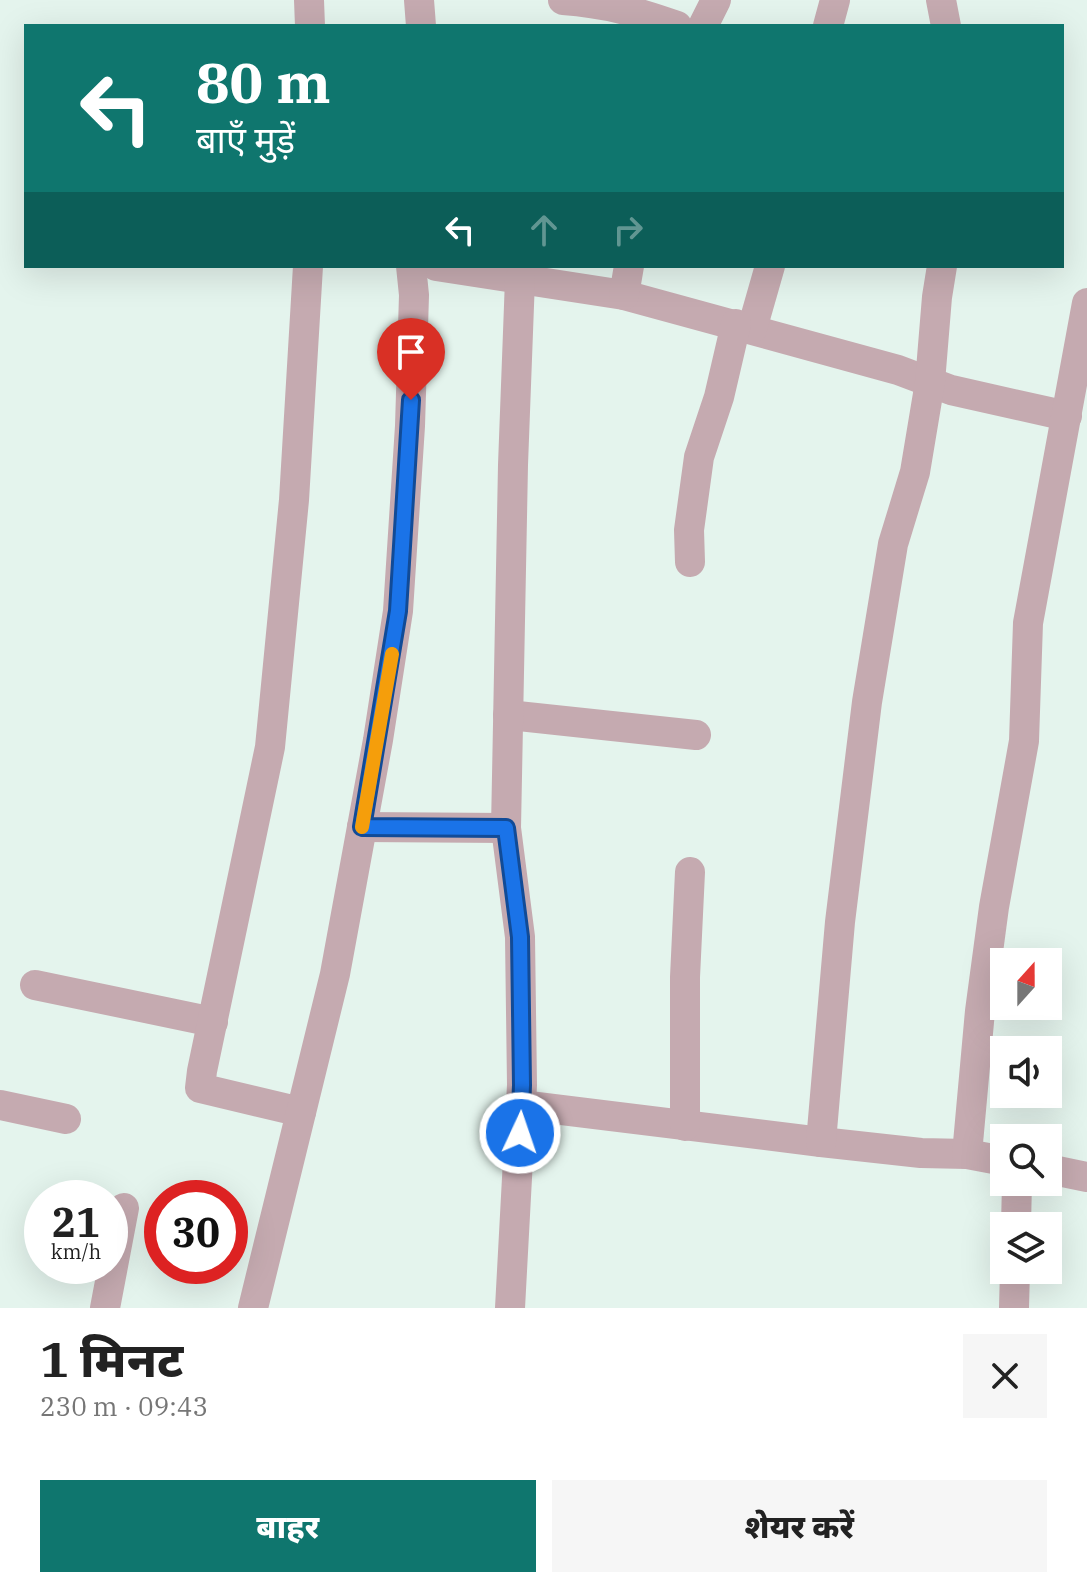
<!DOCTYPE html>
<html lang="hi">
<head>
<meta charset="utf-8">
<style>
	:root { --surface:#fff; --page:#f6f6f6; --text:#222; --muted:#767676; --accent:#0f766e }
	body { margin:0; font-family:"IBM Plex Serif","Noto Sans Devanagari",serif; background:var(--page); color:var(--text); height:100vh; display:flex; flex-direction:column; font-size:30px; white-space:nowrap }
	* { box-sizing:border-box; margin:0 }
	p { font-size:26px; color:var(--muted) }
	.icon { flex:none; width:44px; height:44px; fill:none; stroke:currentColor; stroke-width:2; stroke-linecap:round; stroke-linejoin:round }
	.map { position:relative; height:1308px; overflow:hidden }
	.panel { display:flex; flex-direction:column; background:var(--surface); flex:1 }
	.panel>* { flex:none }
	.guide { position:absolute; left:24px; top:24px; width:1040px; height:244px; border-radius:0px; box-shadow:0 8px 32px #0002; background:#0f766e; color:#fff; overflow:hidden }
	.needle { width:52px; rotate:21deg }
	.controls { position:absolute; left:990px; top:948px; display:grid; gap:16px }
	.controls a { display:grid; place-items:center; width:72px; height:72px; border-radius:0px; background:var(--surface); box-shadow:0 8px 32px #0002; font-size:40px }
	.speed { position:absolute; left:24px; top:1180px; display:flex; gap:16px; font-size:40px; font-weight:700; text-align:center }
	.speed>* { display:grid; place-content:center; width:104px; height:104px; border-radius:50%; background:var(--surface); box-shadow:0 8px 32px #0002; line-height:1 }
	.speed small { font-size:20px; font-weight:400 }
	.speed .limit { border:12px solid #d22; background:#fff; color:#111 }
	.pin { position:absolute; display:grid; place-items:center; width:68px; height:68px; color:#fff; margin:-82px -34px; border-radius:50% 50% 50% 0; rotate:-45deg; box-shadow:0 0 8px #0007 }
	.pin .icon { rotate:45deg }
	.me { position:absolute; width:88px; margin:-44px; rotate:3deg; stroke-linejoin:round; filter:drop-shadow(0 0 6px #0008) }
	.turn { display:flex; align-items:center; gap:28px; height:168px; padding:0 40px; font-size:36px }
	.turn .icon { width:104px; height:104px; stroke-width:2.5 }
	.turn b { display:block; font-size:56px; line-height:68px }
	.lanes { display:flex; align-items:center; height:76px; padding:0 40px; background:#0003; justify-content:center; gap:40px; direction:ltr }
	.lanes .off { opacity:.35 }
	.round { display:grid; place-items:center; flex:none; width:84px; height:84px; border-radius:0px; background:var(--page) }
	.headline { display:flex; align-items:center; justify-content:space-between; height:136px; padding:0 40px }
	h1 { font-size:48px; font-weight:800; line-height:60px }
	.action { display:flex; gap:16px; margin-top:auto; padding:16px 40px }
	.action a { flex:1; height:92px; border-radius:0px; background:var(--accent); color:#fff; font-size:32px; font-weight:800; line-height:92px; text-align:center }
	.action a+a { background:var(--page); color:var(--text) }
	.map>svg:first-child { display:block }
	.lines { fill:none; stroke-linecap:round; stroke-linejoin:round }
	.street { stroke:#c5aab0; stroke-width:30 }
	.route-casing { stroke:#114b97; stroke-width:20 }
	.route { stroke:#1a73e8; stroke-width:14 }
	.slow { stroke:#f59e0b; stroke-width:14 }
</style>
</head>
<body>
<div class="map">
<svg width="1087" height="1308" viewBox="0 0 1087 1308">
	<rect width="100%" height="100%" fill="#e4f4ed"/>
	<g class="lines">
		<g class="street">
			<polyline points="309,0 310,26"/>
			<polyline points="419,0 421,26"/>
			<path d="M563,0C606,3 637,12 677,26"/>
			<polyline points="941,0 946,26"/>
			<polyline points="703,26 716,0"/>
			<polyline points="828,26 835,0"/>
			<polyline points="436,266 624,295 898,370 951,390 1067,416"/>
			<polyline points="624,295 629,266"/>
			<polyline points="752,329 770,266"/>
			<polyline points="690,562 689,530 699,457 719,397 736,324"/>
			<polyline points="508,715 696,735"/>
			<polyline points="362,827 506,828"/>
			<polyline points="35,985 213,1022"/>
			<polyline points="0,1105 66,1119"/>
			<polyline points="521,1105 821,1142 921,1153 967,1154 1004,1161"/>
			<polyline points="301,1112 200,1088 202,1071 270,747 294,500 308,266"/>
			<polyline points="685,1126 685,977 690,872"/>
			<polyline points="821,1142 840,922 867,702 893,544 915,472 930,382 937,297 942,266"/>
			<polyline points="967,1154 980,1011 994,907 1024,741 1028,623 1087,303"/>
			<polyline points="1048,1169 1087,1177"/>
			<polyline points="1016,1226 1017,1182"/>
			<polyline points="105,1308 124,1208"/>
			<polyline points="253,1308 335,974 378,740 398,611 410,426 414,295 411,266"/>
			<polyline points="510,1308 522,1085 520,937 506,828 513,465 520,279"/>
			<polyline points="1014,1308 1015,1270"/>
		</g>
	</g>
	<g class="lines">
		<defs>
			<polyline id="route" points="411,400 398,611 362,827 506,828 520,937 522,1085 520,1133"/>
		</defs>
		<use href="#route" class="route-casing"/>
		<use href="#route" class="route"/>
		<polyline class="slow" points="362,827 392,654"/>
	</g>
</svg>
<div class="controls">
<a><svg class="needle" viewBox="-14 -14 28 28"><path d="M0-13l5 13h-10z" fill="#e53935"/><path d="M0 13l5-13h-10z" fill="#767676"/></svg></a>
<a><svg class="icon" aria-label="sound" viewBox="0 0 24 24"><path d="M4 9h4l5-4v14l-5-4H4zM17 9q2 3 0 6"/></svg></a>
<a><svg class="icon" aria-label="search" viewBox="0 0 24 24"><circle cx="10" cy="10" r="6"/><path d="M15 15l6 6"/></svg></a>
<a><svg class="icon" aria-label="layers" viewBox="0 0 24 24"><path d="M12 4l9 5-9 5-9-5zM3 14l9 5 9-5"/></svg></a>
</div>
<div class="speed"><div>21<small>km/h</small></div><div class="limit">30</div></div>
<div class="pin" style="left:411px;top:400px;background:#d93025"><svg class="icon" aria-label="arrive" viewBox="0 0 24 24"><path d="M6 21V4h12l-3 4 3 4H6"/></svg></div>
<svg class="me" style="left:520px;top:1133px" viewBox="-20 -20 40 40"><circle r="17" fill="#1a73e8" stroke="#fff" stroke-width="3"/><path d="M0-11L8 9 0 5-8 9z" fill="#fff"/></svg>
<div class="guide">
<div class="turn"><svg class="icon" aria-label="left" viewBox="0 0 24 24"><path d="M17 20v-9H6M10 6l-5 5 5 5"/></svg><div><b>80 m</b>बाएँ मुड़ें</div></div>
<div class="lanes"><svg class="icon" aria-label="left" viewBox="0 0 24 24"><path d="M17 20v-9H6M10 6l-5 5 5 5"/></svg><svg class="icon off" aria-label="ahead" viewBox="0 0 24 24"><path d="M12 20V5M6 11l6-6 6 6"/></svg><svg class="icon off" aria-label="right" viewBox="0 0 24 24"><path d="M7 20v-9h11M14 6l5 5-5 5"/></svg></div>
</div>
</div>
<section class="panel">
<div class="headline"><div><h1>1 मिनट</h1><p>230 m · 09:43</p></div><a class="round"><svg class="icon" aria-label="close" viewBox="0 0 24 24"><path d="M6 6l12 12M18 6L6 18"/></svg></a></div>
<div class="action"><a>बाहर</a><a>शेयर करें</a></div>
</section>
</body>
</html>
